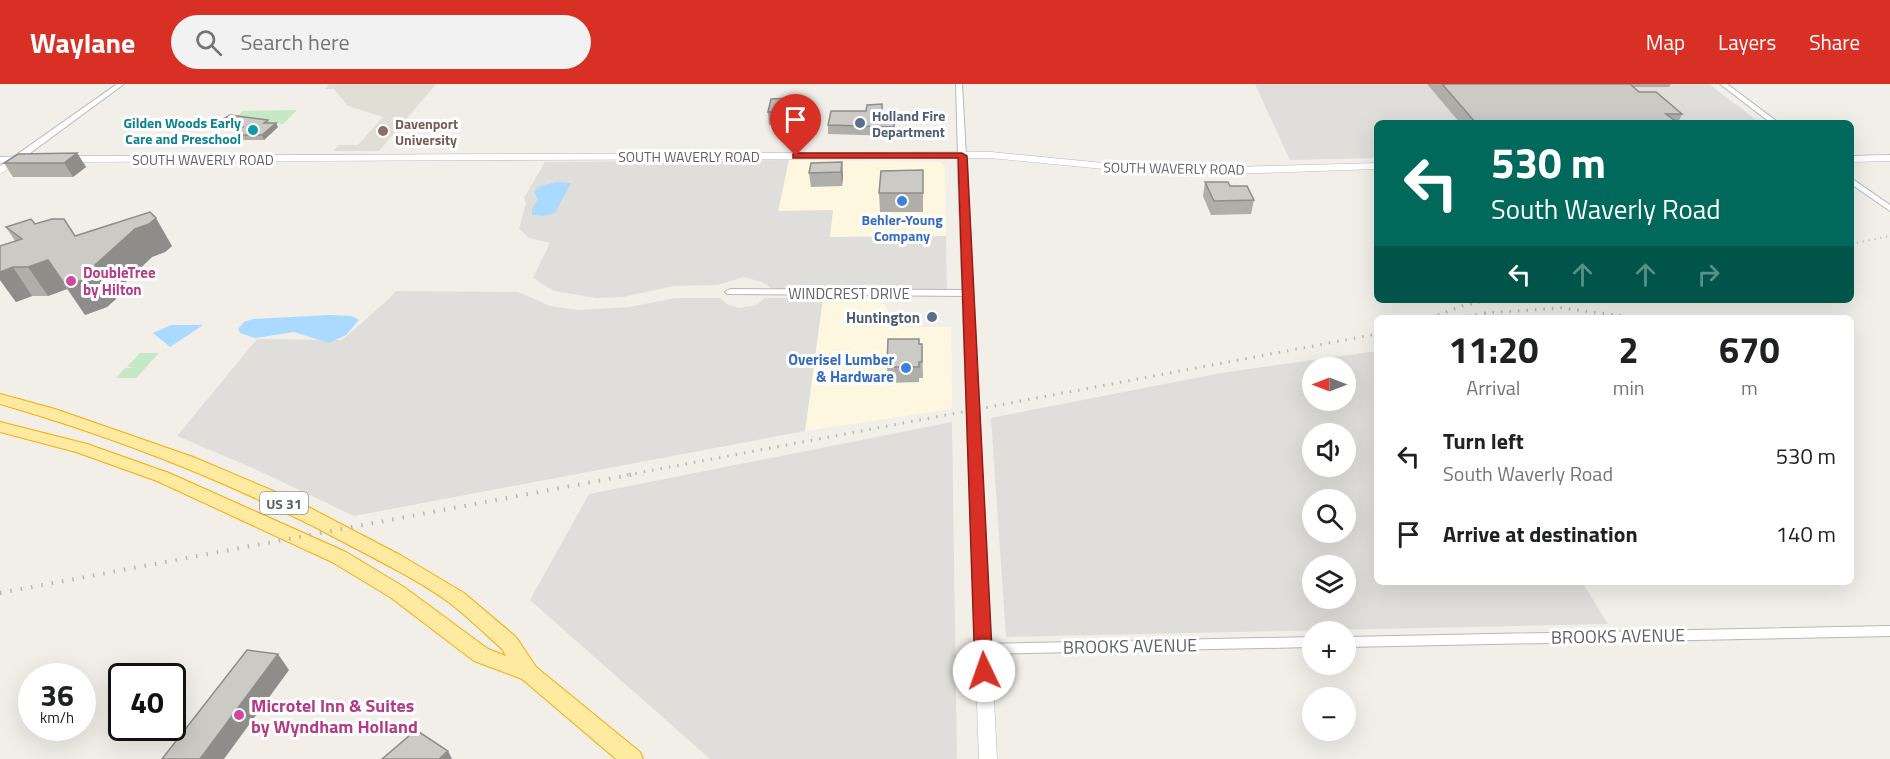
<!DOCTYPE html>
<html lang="en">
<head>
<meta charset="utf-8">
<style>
	:root { --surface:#fff; --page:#f2f2f2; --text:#202124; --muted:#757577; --accent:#d93025 }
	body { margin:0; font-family:"Titillium Web",sans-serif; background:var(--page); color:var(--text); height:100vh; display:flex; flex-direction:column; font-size:22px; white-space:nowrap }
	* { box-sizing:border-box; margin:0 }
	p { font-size:20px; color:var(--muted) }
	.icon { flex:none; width:33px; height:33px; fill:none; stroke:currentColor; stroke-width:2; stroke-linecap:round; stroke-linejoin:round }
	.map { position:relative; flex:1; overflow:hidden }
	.details { position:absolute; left:1374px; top:231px; width:480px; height:270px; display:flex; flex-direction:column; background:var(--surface); border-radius:9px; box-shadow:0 6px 24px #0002 }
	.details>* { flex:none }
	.banner { position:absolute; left:1374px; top:36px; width:480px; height:183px; border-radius:9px; box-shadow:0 6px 24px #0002; background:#00695c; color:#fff; overflow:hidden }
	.needle { width:39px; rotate:270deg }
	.tools { position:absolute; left:1302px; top:273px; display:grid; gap:12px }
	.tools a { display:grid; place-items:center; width:54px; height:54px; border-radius:50%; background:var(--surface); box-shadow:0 6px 24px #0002; font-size:30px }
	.speed { position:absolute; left:18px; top:579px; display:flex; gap:12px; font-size:30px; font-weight:700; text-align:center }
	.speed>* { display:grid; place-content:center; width:78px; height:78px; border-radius:50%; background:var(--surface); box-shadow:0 6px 24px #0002; line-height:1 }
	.speed small { font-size:15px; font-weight:400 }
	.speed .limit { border:3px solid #111; border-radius:9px; background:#fff; color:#111 }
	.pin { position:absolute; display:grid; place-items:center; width:51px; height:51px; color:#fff; margin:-62px -26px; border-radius:50% 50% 50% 0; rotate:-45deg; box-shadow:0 0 6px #0007 }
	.pin .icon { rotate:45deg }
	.me { position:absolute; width:66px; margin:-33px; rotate:357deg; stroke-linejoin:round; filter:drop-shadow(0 0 4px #0008) }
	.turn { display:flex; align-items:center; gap:21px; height:126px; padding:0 18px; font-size:27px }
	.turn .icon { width:78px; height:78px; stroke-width:2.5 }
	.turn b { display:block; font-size:42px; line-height:51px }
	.lanes { display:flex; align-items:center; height:57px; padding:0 18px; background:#0003; justify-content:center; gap:30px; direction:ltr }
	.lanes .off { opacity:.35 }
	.eta { display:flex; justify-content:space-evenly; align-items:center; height:102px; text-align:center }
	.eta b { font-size:36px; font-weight:700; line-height:42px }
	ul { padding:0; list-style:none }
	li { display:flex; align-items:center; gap:18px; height:78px; padding:0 18px }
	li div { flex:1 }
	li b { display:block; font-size:22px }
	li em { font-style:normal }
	header { display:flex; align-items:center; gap:36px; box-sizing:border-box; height:84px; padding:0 30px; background:var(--accent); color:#fff }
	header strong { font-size:28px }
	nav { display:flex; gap:33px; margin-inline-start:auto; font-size:21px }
	.search { width:420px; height:54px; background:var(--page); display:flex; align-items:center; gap:15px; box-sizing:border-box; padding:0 21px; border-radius:33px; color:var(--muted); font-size:22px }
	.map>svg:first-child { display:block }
	.commercial { fill:#fef7e0 }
	.industrial { fill:#e0deda; fill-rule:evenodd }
	.education { fill:#e1ded6 }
	.green { fill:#c5e8c5 }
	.water { fill:#aadaff }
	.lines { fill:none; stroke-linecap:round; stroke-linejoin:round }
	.minor-casing { stroke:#b5b8bc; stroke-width:2 }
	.tertiary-casing { stroke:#b5b8bc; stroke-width:1 }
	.secondary-casing { stroke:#b6babf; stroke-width:1 }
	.trunk-casing { stroke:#f9ab00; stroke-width:2 }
	.minor { fill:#fff; fill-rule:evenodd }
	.tertiary { fill:#fff; fill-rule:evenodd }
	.secondary { fill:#fff; fill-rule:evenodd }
	.trunk { fill:#feeaa1; fill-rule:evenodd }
	.rail-far2 { stroke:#b6b7b8; stroke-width:2; stroke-dasharray:1 5; stroke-linecap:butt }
	.rail-far1 { stroke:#b6b7b8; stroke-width:3; stroke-dasharray:1.5 7; stroke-linecap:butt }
	.rail { stroke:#b6b7b8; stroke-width:4; stroke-dasharray:1.5 9; stroke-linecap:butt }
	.wall { fill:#afaea9 }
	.shaded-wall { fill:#8f8d8a }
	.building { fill:#cccac5; stroke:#8f8d8a; stroke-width:1.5 }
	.route { fill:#d93025; stroke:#8d1f18; stroke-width:1.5 }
	.service-dot { fill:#5c6f8a; stroke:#fff; stroke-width:2 }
	.culture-dot { fill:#0f9aa8; stroke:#fff; stroke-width:2 }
	.education-dot { fill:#8d6e63; stroke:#fff; stroke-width:2 }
	.shop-dot { fill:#3f7fe0; stroke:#fff; stroke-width:2 }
	.hotel-dot { fill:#d1479c; stroke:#fff; stroke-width:2 }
	.labels { text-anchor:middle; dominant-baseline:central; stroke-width:6; stroke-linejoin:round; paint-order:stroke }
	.far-service-label { font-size:14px; font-weight:bold; fill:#4e5e75; stroke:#fff; text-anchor:start }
	.far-culture-label { font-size:14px; font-weight:bold; fill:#0d838f; stroke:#fff; text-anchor:end }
	.far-education-label { font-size:14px; font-weight:bold; fill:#785e54; stroke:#fff; text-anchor:start }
	.far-street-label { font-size:14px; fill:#5f6368; stroke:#fff }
	.far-shop-label { font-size:14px; font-weight:bold; fill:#366cbe; stroke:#fff }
	.shield { fill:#fff; stroke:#8f9295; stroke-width:1.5 }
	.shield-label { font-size:14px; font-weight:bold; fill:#5f6368 }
	.hotel-label { font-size:15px; font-weight:bold; fill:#b23c85; stroke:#fff; text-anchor:start }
	.street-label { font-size:15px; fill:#5f6368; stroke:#fff }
	.service-label { font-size:15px; font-weight:bold; fill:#4e5e75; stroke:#fff; text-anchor:end }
	.shop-label { font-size:15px; font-weight:bold; fill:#366cbe; stroke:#fff; text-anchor:end }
	.near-street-label { font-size:18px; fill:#5f6368; stroke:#fff }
	.near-hotel-label { font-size:18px; font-weight:bold; fill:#b23c85; stroke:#fff; text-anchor:start }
</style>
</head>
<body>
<header>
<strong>Waylane</strong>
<div class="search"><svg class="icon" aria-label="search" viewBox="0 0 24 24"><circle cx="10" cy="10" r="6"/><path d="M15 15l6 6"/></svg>Search here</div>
<nav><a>Map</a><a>Layers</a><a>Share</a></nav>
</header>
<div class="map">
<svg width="1890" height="675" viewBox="0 0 1890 675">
	<rect width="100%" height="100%" fill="#f1efe8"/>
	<g class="commercial">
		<polygon points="789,76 941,78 945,83 946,152 829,153 833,127 778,127"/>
		<polygon points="823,214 884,214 883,218 893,235 905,243 951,243 952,325 805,347"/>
	</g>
	<g class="industrial">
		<polygon points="1255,0 1709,0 1760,39 1377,39 1377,74 1290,76"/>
		<polygon points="789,76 778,127 833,126 830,153 946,152 947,205 917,207 772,205 764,199 744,193 718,201 674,202 623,213 596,214 554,207 533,194 550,159 529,154 519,145 526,119 524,114 545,78"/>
		<polygon points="395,207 518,208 550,222 579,226 629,223 676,214 720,214 728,221 740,224 756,221 765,214 823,214 805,347 354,432 255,385 177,352 257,255 342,256 390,214"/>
		<path d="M1377,267V498H1582L1608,540L1006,553L991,334L1221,289ZM1312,284H1346V316H1312ZM1312,350H1346V382H1312ZM1312,416H1346V448H1312ZM1312,482H1346V514H1312Z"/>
		<polygon points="952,338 957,675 710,675 530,516 589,410"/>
	</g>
	<polygon class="education" points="330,0 436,0 379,67 333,67 339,61 358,61 383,33 348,22 334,5 325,5"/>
	<g class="green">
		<polygon points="297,26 283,40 235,34 243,27"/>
		<polygon points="140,269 159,269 136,294 116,294 125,284 135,284 127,283"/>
	</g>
	<g class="water">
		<polygon points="556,98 571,99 555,129 544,132 532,131 532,125 538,115 534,108 540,102"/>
		<polygon points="330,231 352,232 359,236 346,251 329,259 294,248 255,254 240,249 238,245 244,238 253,235"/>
		<polygon points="171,241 203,241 170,263 153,249"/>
	</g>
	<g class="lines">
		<defs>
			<g id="minor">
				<polygon points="117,0 124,0 18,78 12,78 12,74"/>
				<polygon points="956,0 962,0 966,72 962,74 958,72"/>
				<polygon points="1720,0 1727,0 1779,39 1771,39"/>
				<polygon points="1851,94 1890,121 1890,127 1851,100"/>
				<polygon points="730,205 967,206 972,209 967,212 727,210 725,208"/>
				<polygon points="1890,542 1890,552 1346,563 1346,553"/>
				<polygon points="1312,553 1312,563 983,570 978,569 976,565 978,561 983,560"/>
			</g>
			<g id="tertiary">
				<polygon points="962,69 967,72 997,675 979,675 957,72"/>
				<polygon points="15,73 20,76 18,78 0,90 0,82"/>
			</g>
			<g id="secondary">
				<polygon points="991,68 1145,83 1232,83 1377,79 1377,85 1232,90 1145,89 991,74 60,78 55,75 60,72"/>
				<polygon points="1890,71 1890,77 1851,78 1851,72"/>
				<polygon points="30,72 34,73 34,77 0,79 0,73"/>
			</g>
			<path id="trunk" d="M0,310L55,325L193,373L295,416L402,472L464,509L516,553L536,583L640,668L643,675H616L522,595L474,577L390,513L332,478L157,397L76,368L0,348V338L87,360L169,389L346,468L404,503L488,565L506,572L502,565C485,550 469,534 451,520C420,497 383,479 349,461C238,401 121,355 0,320Z"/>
		</defs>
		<use href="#minor" class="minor-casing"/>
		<use href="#tertiary" class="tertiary-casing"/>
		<use href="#secondary" class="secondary-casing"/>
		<use href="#trunk" class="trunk-casing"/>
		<use href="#minor" class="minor"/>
		<use href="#tertiary" class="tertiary"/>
		<use href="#secondary" class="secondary"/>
		<use href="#trunk" class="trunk"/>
		<polyline class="rail-far2" points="1851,160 1890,152"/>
		<g class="rail-far1">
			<polyline points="1484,229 1561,224 1639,234"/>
			<polyline points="1430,234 1462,222 1488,216"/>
			<polyline points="1459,234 1492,228"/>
			<polyline points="627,391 1377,250"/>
		</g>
		<polyline class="rail" points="0,509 635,390"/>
	</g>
	<g class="wall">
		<polygon points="1427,0 1671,0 1669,3 1633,3 1639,8 1682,30 1678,39 1460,39"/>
		<polygon points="792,14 793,27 790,41 769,41 768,28"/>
		<polygon points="866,27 883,29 895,29 894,52 828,50 828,41"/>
		<polygon points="268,36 269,39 278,43 264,56 236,56 234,51 239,47 217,44 215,40"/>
		<polygon points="77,69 86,83 73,93 13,93 4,79"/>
		<polygon points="842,78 843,92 842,102 811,103 809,89"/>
		<polygon points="923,86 923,128 880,128 879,109"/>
		<polygon points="1205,98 1230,102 1254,116 1251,130 1211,131 1203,112"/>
		<polygon points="35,140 75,152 172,162 165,168 152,173 113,210 116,215 107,223 85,231 67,205 48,212 32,212 16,218 0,196 15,157 6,143"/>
		<polygon points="919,260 922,260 923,294 919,294 919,298 888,299 887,283"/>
	</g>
	<g class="shaded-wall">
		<polygon points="792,14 793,27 790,41 789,28"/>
		<polygon points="276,39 278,43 264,56 262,51"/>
		<polygon points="77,69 86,83 73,93 64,79"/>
		<polygon points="842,78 843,92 842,102 841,88"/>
		<polygon points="156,134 172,162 165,168 152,173 113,210 116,215 107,223 85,231 66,202 95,181 135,145"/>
		<polygon points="48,176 67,205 48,212 28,183"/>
		<polygon points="13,183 32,212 16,218 0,196 0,188"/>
		<polygon points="278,570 289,586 224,675 200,675"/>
		<polygon points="448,667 452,675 439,675"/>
	</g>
	<g class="building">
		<polygon points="1442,0 1630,0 1639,8 1656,8 1682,30 1666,30 1678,39 1476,39"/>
		<polygon points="792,14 789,28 768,28 771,15"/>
		<polygon points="882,20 882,29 895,29 894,43 828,41 831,27 866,27 867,21"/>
		<polygon points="230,31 268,36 264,39 276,39 262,51 234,51 243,43 215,40"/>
		<polygon points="77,69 64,79 4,79 18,70"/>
		<polygon points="842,78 841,88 809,89 811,79"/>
		<polygon points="923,86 923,109 879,109 881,87"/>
		<polygon points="1205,98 1228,98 1230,102 1247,102 1254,116 1214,117"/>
		<polygon points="150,128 156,134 149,140 135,145 95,181 98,187 88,194 66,202 48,176 28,183 13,183 0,188 0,162 22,155 6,143 31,135 35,140 52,135 64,135 75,152"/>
		<polygon points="888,255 919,255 919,260 922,260 922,278 919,278 919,283 887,283"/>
		<polygon points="247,566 278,570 200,675 162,675"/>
		<polygon points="416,646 448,667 439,675 382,675"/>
	</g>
	<polygon class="route" points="796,69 962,69 967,72 993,587 990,592 984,594 978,592 975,587 958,74 793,74 793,70"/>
	<g class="service-dot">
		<circle cx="860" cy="39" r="6"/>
		<circle cx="932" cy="233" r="6"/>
	</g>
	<circle class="culture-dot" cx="253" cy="46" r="6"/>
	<circle class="education-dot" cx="383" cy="47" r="6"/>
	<g class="shop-dot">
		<circle cx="902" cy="117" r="6"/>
		<circle cx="906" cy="284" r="6"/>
	</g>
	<g class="hotel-dot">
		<circle cx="71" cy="197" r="6"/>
		<circle cx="239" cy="631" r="6"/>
	</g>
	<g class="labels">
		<g class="far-service-label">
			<text x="872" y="31">Holland Fire<tspan x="872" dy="16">Department</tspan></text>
		</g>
		<g class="far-culture-label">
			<text x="241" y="38">Gilden Woods Early<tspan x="241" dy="16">Care and Preschool</tspan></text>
		</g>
		<g class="far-education-label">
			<text x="395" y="39">Davenport<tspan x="395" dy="16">University</tspan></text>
		</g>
		<g class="far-street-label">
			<text x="689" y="72">SOUTH WAVERLY ROAD</text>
			<text x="203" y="75">SOUTH WAVERLY ROAD</text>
			<text transform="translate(1174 84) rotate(1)">SOUTH WAVERLY ROAD</text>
		</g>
		<g class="far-shop-label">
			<text x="902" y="135">Behler-Young<tspan x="902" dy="16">Company</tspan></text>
		</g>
		<rect class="shield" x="260" y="408" width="48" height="22" rx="4.5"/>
		<g class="shield-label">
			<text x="284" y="419">US 31</text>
		</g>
		<g class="hotel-label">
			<text x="83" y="188">DoubleTree<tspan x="83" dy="17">by Hilton</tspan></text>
		</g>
		<g class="street-label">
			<text x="849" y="209">WINDCREST DRIVE</text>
		</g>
		<g class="service-label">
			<text x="920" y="233">Huntington</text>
		</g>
		<g class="shop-label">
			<text x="894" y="275">Overisel Lumber<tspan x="894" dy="17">&amp; Hardware</tspan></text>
		</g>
		<g class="near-street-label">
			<text transform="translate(1618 552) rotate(-1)">BROOKS AVENUE</text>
			<text transform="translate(1130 562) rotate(-1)">BROOKS AVENUE</text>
		</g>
		<g class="near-hotel-label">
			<text x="251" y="621">Microtel Inn &amp; Suites<tspan x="251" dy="21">by Wyndham Holland</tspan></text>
		</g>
	</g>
</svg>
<div class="tools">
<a><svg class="needle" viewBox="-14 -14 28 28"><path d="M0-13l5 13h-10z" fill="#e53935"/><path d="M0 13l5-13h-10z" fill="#757577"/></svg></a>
<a><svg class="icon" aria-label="sound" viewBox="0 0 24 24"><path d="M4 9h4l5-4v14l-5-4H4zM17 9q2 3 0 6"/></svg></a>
<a><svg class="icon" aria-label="search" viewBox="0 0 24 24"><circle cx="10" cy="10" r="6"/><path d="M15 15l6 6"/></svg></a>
<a><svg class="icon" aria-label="layers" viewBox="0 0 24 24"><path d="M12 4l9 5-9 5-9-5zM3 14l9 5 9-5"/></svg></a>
<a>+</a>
<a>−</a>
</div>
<div class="speed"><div>36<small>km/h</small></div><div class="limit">40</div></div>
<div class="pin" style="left:796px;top:72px;background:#d93025"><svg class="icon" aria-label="arrive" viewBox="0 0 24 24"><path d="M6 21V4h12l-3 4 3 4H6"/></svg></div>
<svg class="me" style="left:984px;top:587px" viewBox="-20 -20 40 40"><circle r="19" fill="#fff"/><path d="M0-13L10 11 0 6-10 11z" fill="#d93025"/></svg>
<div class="banner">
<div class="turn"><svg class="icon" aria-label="left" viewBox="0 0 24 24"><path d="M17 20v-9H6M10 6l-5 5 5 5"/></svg><div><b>530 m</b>South Waverly Road</div></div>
<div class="lanes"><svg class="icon" aria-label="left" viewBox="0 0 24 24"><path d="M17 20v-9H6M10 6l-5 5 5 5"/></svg><svg class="icon off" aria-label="ahead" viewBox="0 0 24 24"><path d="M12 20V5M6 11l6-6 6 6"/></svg><svg class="icon off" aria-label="ahead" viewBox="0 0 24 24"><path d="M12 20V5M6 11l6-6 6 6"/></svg><svg class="icon off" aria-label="right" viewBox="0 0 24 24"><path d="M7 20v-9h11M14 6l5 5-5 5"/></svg></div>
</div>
<section class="details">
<div class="eta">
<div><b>11:20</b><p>Arrival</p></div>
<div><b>2</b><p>min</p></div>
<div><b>670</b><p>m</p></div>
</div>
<ul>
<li><svg class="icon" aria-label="left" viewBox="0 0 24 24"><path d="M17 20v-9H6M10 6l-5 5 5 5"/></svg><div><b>Turn left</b><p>South Waverly Road</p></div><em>530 m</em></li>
<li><svg class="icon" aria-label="arrive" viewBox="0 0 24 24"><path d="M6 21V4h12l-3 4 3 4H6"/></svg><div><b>Arrive at destination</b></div><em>140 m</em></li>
</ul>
</section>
</div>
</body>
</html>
